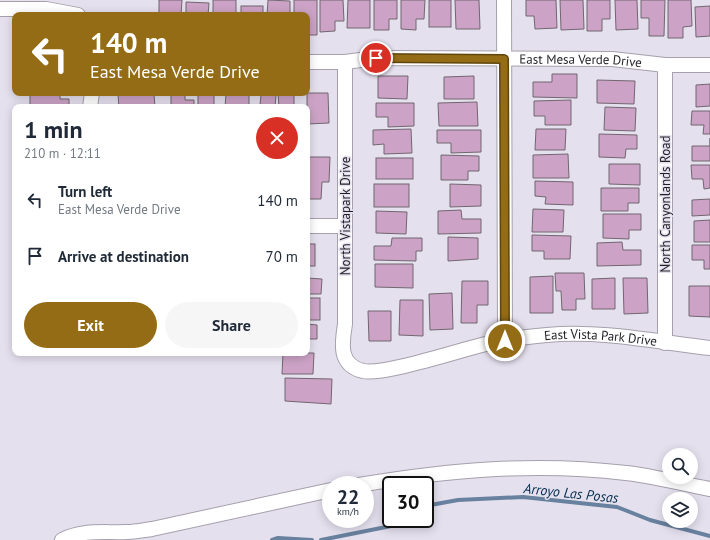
<!DOCTYPE html>
<html lang="en">
<head>
<meta charset="utf-8">
<style>
	:root { --surface:#fff; --page:#f6f6f7; --text:#1f2937; --muted:#747a83; --accent:#946c15 }
	body { margin:0; font-family:"PT Sans",sans-serif; background:var(--page); color:var(--text); height:100vh; display:flex; flex-direction:column; font-size:15px; white-space:nowrap }
	* { box-sizing:border-box; margin:0 }
	p { font-size:13px; color:var(--muted) }
	.icon { flex:none; width:22px; height:22px; fill:none; stroke:currentColor; stroke-width:2; stroke-linecap:round; stroke-linejoin:round }
	.map { position:relative; flex:1; overflow:hidden }
	.side { position:absolute; left:12px; top:104px; width:298px; height:252px; display:flex; flex-direction:column; background:var(--surface); border-radius:8px; box-shadow:0 2px 10px #0003 }
	.side>* { flex:none }
	.top-card { position:absolute; left:12px; top:12px; width:298px; height:84px; border-radius:8px; box-shadow:0 2px 10px #0003; background:#946c15; color:#fff; overflow:hidden }
	.controls { position:absolute; left:662px; top:448px; display:grid; gap:8px }
	.controls a { display:grid; place-items:center; width:36px; height:36px; border-radius:50%; background:var(--surface); box-shadow:0 2px 10px #0003; font-size:20px }
	.speed { position:absolute; left:322px; top:476px; display:flex; gap:8px; font-size:20px; font-weight:700; text-align:center }
	.speed>* { display:grid; place-content:center; width:52px; height:52px; border-radius:50%; background:var(--surface); box-shadow:0 2px 10px #0003; line-height:1 }
	.speed small { font-size:10px; font-weight:400 }
	.speed .limit { border:2px solid #111; border-radius:6px; background:#fff; color:#111 }
	.pin { position:absolute; display:grid; place-items:center; width:34px; height:34px; color:#fff; margin:-17px; border:2px solid #fff; border-radius:50%; box-shadow:0 1px 4px #0007 }
	.me { position:absolute; width:44px; margin:-22px; rotate:0deg; stroke-linejoin:round; filter:drop-shadow(0 0 3px #0008) }
	.turn { display:flex; align-items:center; gap:14px; height:84px; padding:0 12px; font-size:18px }
	.turn .icon { width:52px; height:52px; stroke-width:2.5 }
	.turn b { display:block; font-size:28px; line-height:34px }
	.round { display:grid; place-items:center; flex:none; width:42px; height:42px; border-radius:21px; background:var(--page) }
	.head { display:flex; align-items:center; justify-content:space-between; height:68px; padding:0 12px }
	h1 { font-size:24px; font-weight:800; line-height:30px }
	.button { display:flex; gap:8px; margin-top:auto; padding:8px 12px }
	.button a { flex:1; height:46px; border-radius:24px; background:var(--accent); color:#fff; font-size:16px; font-weight:800; line-height:46px; text-align:center }
	.button a+a { background:var(--page); color:var(--text) }
	ul { padding:0; list-style:none }
	li { display:flex; align-items:center; gap:12px; height:56px; padding:0 12px }
	li div { flex:1 }
	li b { display:block; font-size:15px }
	li em { font-style:normal }
	.map>svg:first-child { display:block }
	.lines { fill:none; stroke-linecap:round; stroke-linejoin:round }
	.stream { stroke:#68819e; stroke-width:4 }
	.building { fill:#cca3c6; stroke:#71666f }
	.minor-casing { stroke:#a6a0ad; stroke-width:16 }
	.minor { stroke:#fff; stroke-width:14 }
	.route-casing { stroke:#60460e; stroke-width:10 }
	.route { stroke:#946c15; stroke-width:7 }
	.labels { text-anchor:middle; dominant-baseline:central; stroke-width:3; stroke-linejoin:round; paint-order:stroke }
	.street-label { font-size:13px; fill:#201e23; stroke:#e5e0ee }
	.water-label { font-size:14px; font-style:italic; fill:#012c4f; stroke:#e5e0ee }
</style>
</head>
<body>
<div class="map">
<svg width="710" height="540" viewBox="0 0 710 540">
	<rect width="100%" height="100%" fill="#e5e0ee"/>
	<g class="lines">
		<g class="stream">
			<polyline points="425,506 458,500 523,497 617,507 650,520 710,536"/>
			<polyline points="272,540 278,538 312,540"/>
			<polyline points="321,540 391,526 400,519"/>
		</g>
	</g>
	<g class="building">
		<polygon points="159,0 182,0 181,15 159,15"/>
		<rect x="213" y="0" width="23" height="15"/>
		<polygon points="268,0 290,1 290,15 267,15"/>
		<polygon points="294,0 317,0 317,35 307,35 307,15 294,15"/>
		<polygon points="320,0 343,0 344,21 335,21 335,31 320,32"/>
		<polygon points="348,0 370,0 370,28 347,28"/>
		<polygon points="374,0 397,0 397,19 389,19 389,30 374,30"/>
		<polygon points="401,0 425,0 424,19 416,19 416,30 401,29"/>
		<rect x="429" y="0" width="22" height="27"/>
		<polygon points="455,0 479,0 480,29 456,29"/>
		<polygon points="526,0 556,0 557,28 535,29 534,16 526,16"/>
		<polygon points="560,0 583,0 584,29 561,30"/>
		<polygon points="587,0 610,0 610,19 602,19 602,31 587,31"/>
		<polygon points="615,0 637,0 638,29 616,30"/>
		<polygon points="641,0 665,0 664,36 649,36 649,18 641,18"/>
		<polygon points="668,0 691,0 692,26 683,27 683,38 668,38"/>
		<polygon points="186,2 209,3 208,15 186,15"/>
		<rect x="241" y="6" width="22" height="9"/>
		<polygon points="710,6 710,36 696,37 695,7"/>
		<polygon points="552,74 577,74 577,98 533,97 533,82 552,82"/>
		<polygon points="378,76 408,76 407,99 378,98"/>
		<polygon points="474,76 474,99 444,99 444,77"/>
		<polygon points="597,80 635,81 634,104 597,103"/>
		<polygon points="710,84 710,106 696,107 696,85"/>
		<polygon points="30,93 60,93 60,99 69,99 69,107 30,107"/>
		<polygon points="171,93 185,93 185,100 194,100 194,107 171,107"/>
		<rect x="198" y="93" width="16" height="14"/>
		<polygon points="278,93 294,93 294,107 279,107"/>
		<polygon points="307,93 328,93 329,123 307,124"/>
		<polygon points="154,94 155,107 119,107 118,95"/>
		<polygon points="226,94 249,94 249,107 225,107"/>
		<polygon points="261,95 276,95 275,107 253,107 253,105 260,105"/>
		<polygon points="571,100 571,125 545,125 545,116 534,116 534,101"/>
		<polygon points="477,102 478,126 439,126 438,103"/>
		<polygon points="376,103 414,103 414,126 388,127 388,117 376,117"/>
		<polygon points="605,107 636,108 635,131 604,130"/>
		<polygon points="692,111 710,111 710,134 703,134 704,125 691,125"/>
		<polygon points="411,129 412,153 384,154 384,144 373,145 373,130"/>
		<polygon points="536,129 566,129 565,150 535,150"/>
		<polygon points="437,130 481,130 481,152 451,153 451,143 437,143"/>
		<polygon points="599,134 637,135 637,149 626,149 625,158 599,157"/>
		<polygon points="710,138 710,161 692,161 692,146 710,146"/>
		<polygon points="568,154 569,178 533,178 533,155"/>
		<polygon points="441,155 479,156 479,171 468,171 468,180 441,180"/>
		<polygon points="307,157 330,157 329,182 322,182 321,199 307,199"/>
		<rect x="376" y="158" width="37" height="21"/>
		<polygon points="609,164 640,164 640,185 609,184"/>
		<polygon points="691,165 710,165 710,188 704,189 703,179 692,179"/>
		<polygon points="535,181 573,182 573,205 545,204 546,197 535,196"/>
		<rect x="374" y="184" width="35" height="23"/>
		<polygon points="450,184 481,185 481,206 450,207"/>
		<polygon points="601,188 639,188 639,203 628,203 628,211 601,211"/>
		<polygon points="710,199 710,215 692,216 692,200"/>
		<polygon points="533,209 564,210 563,232 532,232"/>
		<polygon points="461,210 462,219 481,219 481,233 438,234 438,211"/>
		<polygon points="376,211 407,212 406,234 376,233"/>
		<polygon points="603,214 641,214 641,230 629,230 629,239 603,238"/>
		<polygon points="710,220 710,242 694,242 694,221"/>
		<polygon points="532,235 571,236 570,259 544,259 544,251 532,251"/>
		<polygon points="448,237 478,238 478,259 448,261"/>
		<polygon points="392,238 422,238 422,251 416,251 416,261 374,260 374,246 391,246"/>
		<polygon points="622,242 623,250 641,250 641,265 597,266 597,243"/>
		<rect x="307" y="244" width="8" height="22"/>
		<polygon points="692,245 710,245 710,269 704,269 704,260 692,260"/>
		<polygon points="375,264 413,264 413,288 375,287"/>
		<polygon points="555,273 584,273 585,299 576,299 576,310 562,310 561,291 556,291"/>
		<polygon points="553,276 553,313 530,313 530,277"/>
		<polygon points="307,278 322,279 321,294 307,294"/>
		<polygon points="615,278 615,309 592,309 592,279"/>
		<polygon points="623,278 647,278 648,313 624,314"/>
		<polygon points="462,281 488,281 488,305 477,305 477,323 461,323"/>
		<polygon points="689,286 710,286 710,317 689,316"/>
		<polygon points="452,293 453,329 430,330 429,294"/>
		<rect x="307" y="298" width="13" height="22"/>
		<polygon points="400,300 423,300 423,336 399,335"/>
		<polygon points="368,311 391,311 391,341 369,341"/>
		<polygon points="307,324 317,325 317,339 307,339"/>
		<polygon points="283,353 314,353 313,374 282,374"/>
		<polygon points="285,378 332,379 331,404 285,401"/>
	</g>
	<g class="lines">
		<defs>
			<g id="minor">
				<polyline points="504,0 505,341"/>
				<polyline points="0,9 46,9 78,15"/>
				<path id="s1" d="M307,62H345L376,58L612,59L665,65H710"/>
				<path id="s2" d="M345,62V324C342,343 338,365 363,371C384,375 454,352 478,346C500,340 524,337 547,335C601,330 657,342 710,348"/>
				<polyline points="665,65 665,343"/>
				<polyline points="90,107 92,93"/>
				<polyline points="307,226 345,226"/>
				<path d="M359,485C448,470 536,462 626,473C654,476 682,484 710,489"/>
				<path d="M62,540C83,529 105,533 127,532C136,532 144,530 152,529L331,490"/>
			</g>
		</defs>
		<use href="#minor" class="minor-casing"/>
		<use href="#minor" class="minor"/>
	</g>
	<g class="lines">
		<defs>
			<polyline id="route" points="376,58 504,59 505,341"/>
		</defs>
		<use href="#route" class="route-casing"/>
		<use href="#route" class="route"/>
	</g>
	<g class="labels">
		<g class="street-label">
			<text stroke="none"><textPath href="#s1" startOffset="274">East Mesa Verde Drive</textPath></text>
			<text transform="translate(665 204) rotate(-90)">North Canyonlands Road</text>
			<text transform="translate(345 216) rotate(-90)">North Vistapark Drive</text>
			<text stroke="none"><textPath href="#s2" startOffset="561">East Vista Park Drive</textPath></text>
		</g>
		<g class="water-label">
			<text transform="translate(571 493) rotate(6)">Arroyo Las Posas</text>
		</g>
	</g>
</svg>
<div class="controls">
<a><svg class="icon" aria-label="search" viewBox="0 0 24 24"><circle cx="10" cy="10" r="6"/><path d="M15 15l6 6"/></svg></a>
<a><svg class="icon" aria-label="layers" viewBox="0 0 24 24"><path d="M12 4l9 5-9 5-9-5zM3 14l9 5 9-5"/></svg></a>
</div>
<div class="speed"><div>22<small>km/h</small></div><div class="limit">30</div></div>
<div class="pin" style="left:376px;top:58px;background:#d93025"><svg class="icon" aria-label="arrive" viewBox="0 0 24 24"><path d="M6 21V4h12l-3 4 3 4H6"/></svg></div>
<svg class="me" style="left:505px;top:341px" viewBox="-20 -20 40 40"><circle r="17" fill="#946c15" stroke="#fff" stroke-width="3"/><path d="M0-11L8 9 0 5-8 9z" fill="#fff"/></svg>
<div class="top-card">
<div class="turn"><svg class="icon" aria-label="left" viewBox="0 0 24 24"><path d="M17 20v-9H6M10 6l-5 5 5 5"/></svg><div><b>140 m</b>East Mesa Verde Drive</div></div>
</div>
<section class="side">
<div class="head"><div><h1>1 min</h1><p>210 m · 12:11</p></div><a class="round" style="background:#d93025;color:#fff"><svg class="icon" aria-label="close" viewBox="0 0 24 24"><path d="M6 6l12 12M18 6L6 18"/></svg></a></div>
<ul>
<li><svg class="icon" aria-label="left" viewBox="0 0 24 24"><path d="M17 20v-9H6M10 6l-5 5 5 5"/></svg><div><b>Turn left</b><p>East Mesa Verde Drive</p></div><em>140 m</em></li>
<li><svg class="icon" aria-label="arrive" viewBox="0 0 24 24"><path d="M6 21V4h12l-3 4 3 4H6"/></svg><div><b>Arrive at destination</b></div><em>70 m</em></li>
</ul>
<div class="button"><a>Exit</a><a>Share</a></div>
</section>
</div>
</body>
</html>
